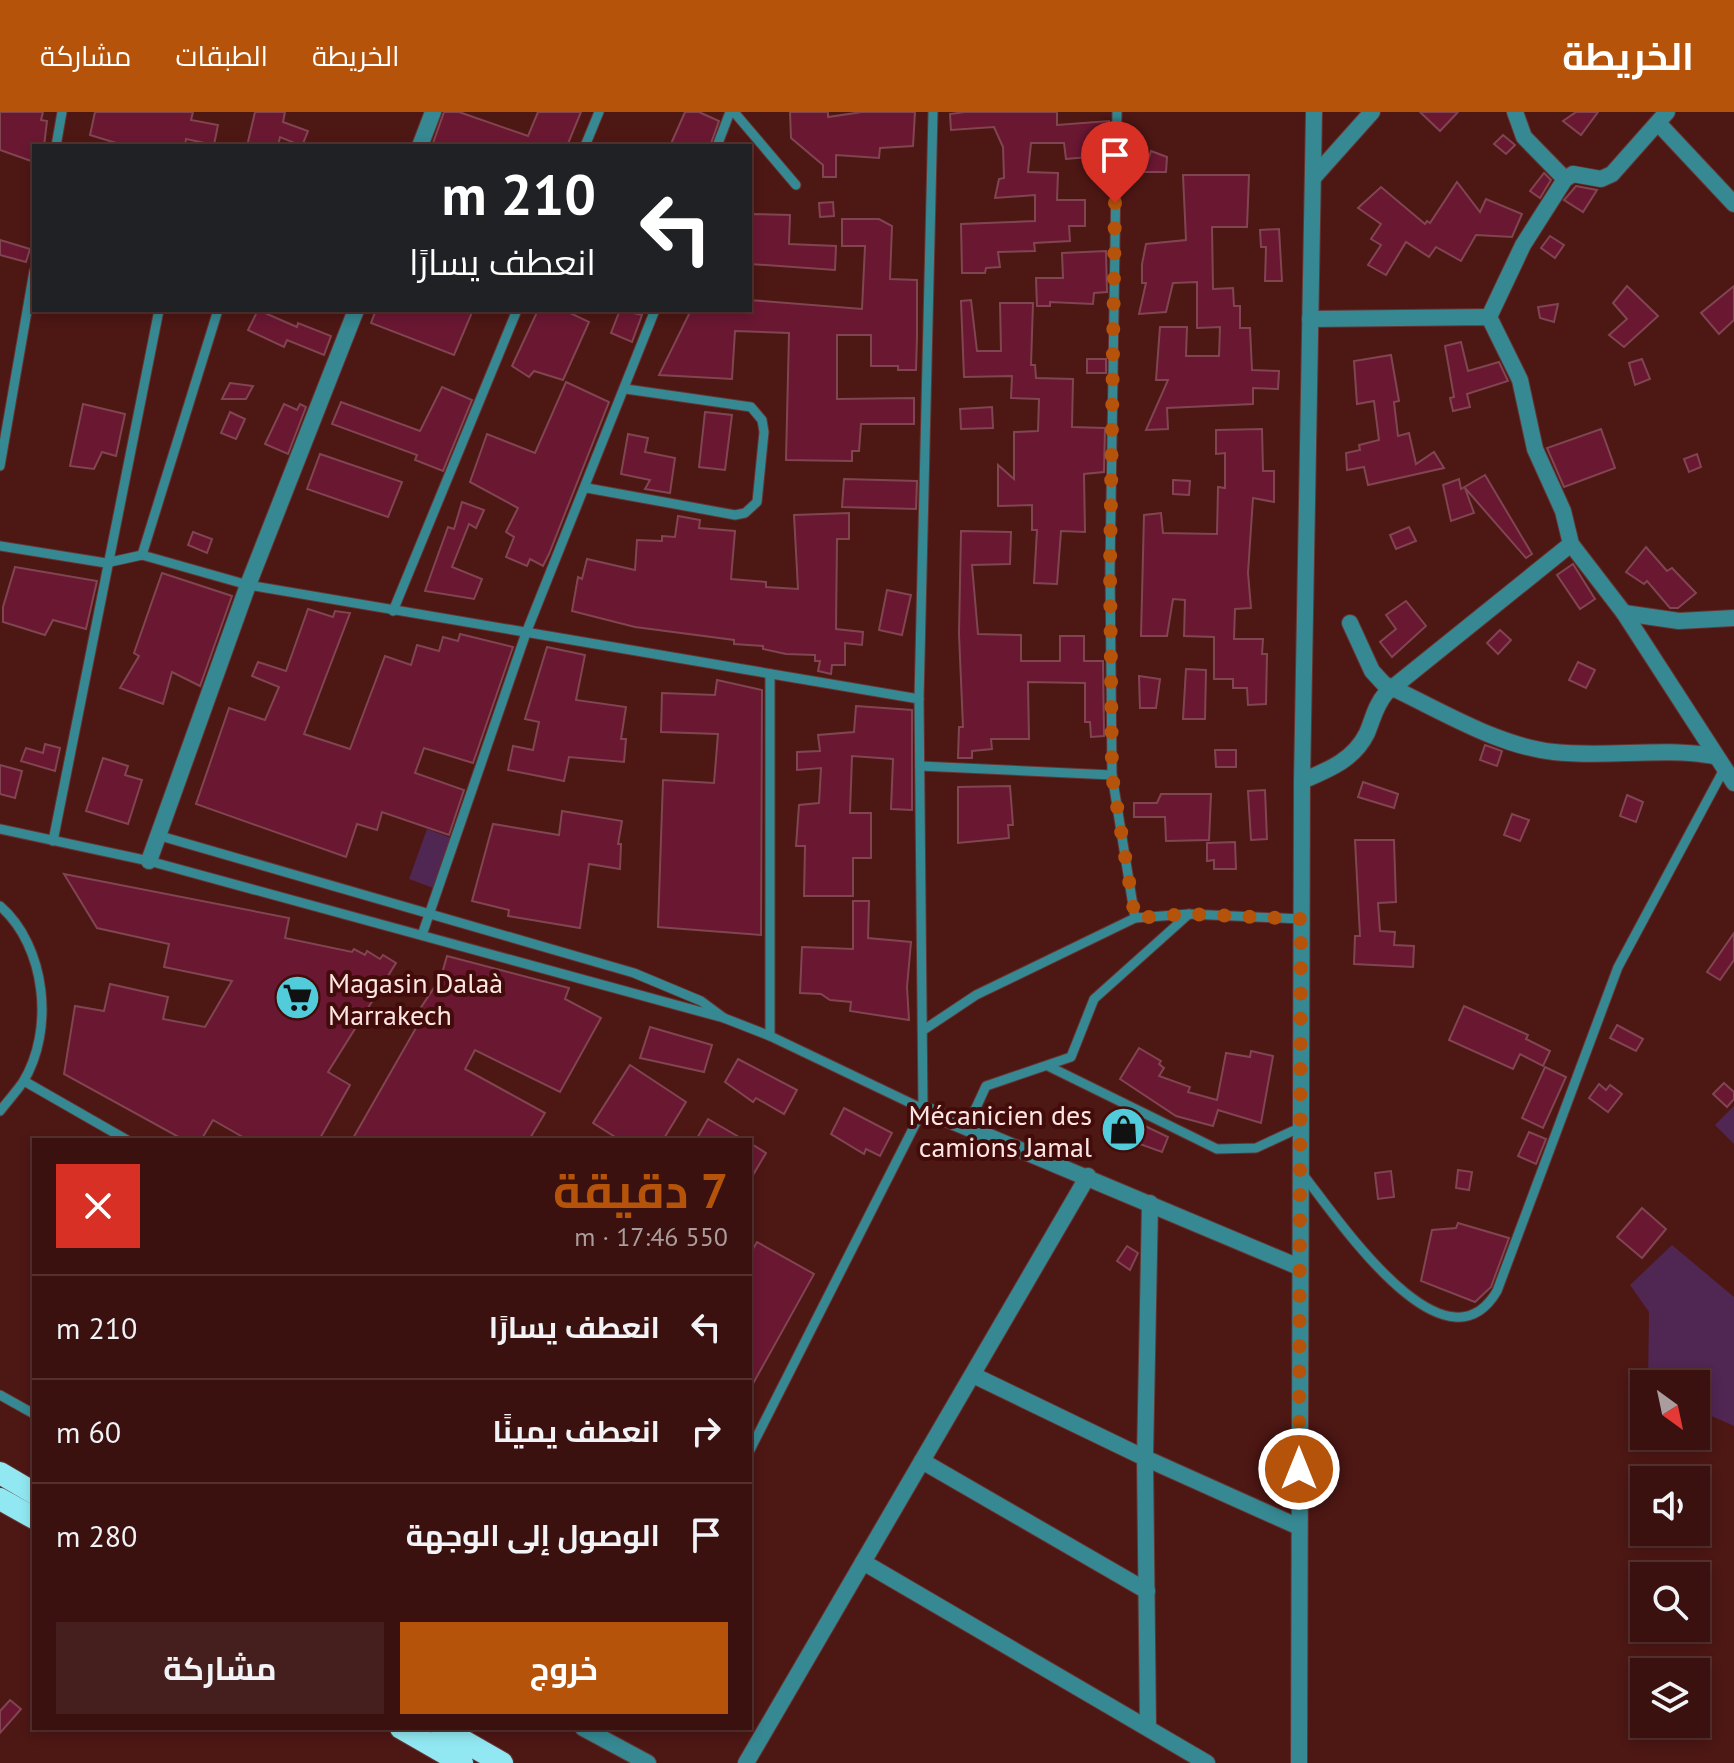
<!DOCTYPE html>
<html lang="ar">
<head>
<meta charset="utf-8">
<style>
	:root { --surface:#3a110f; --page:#451f1d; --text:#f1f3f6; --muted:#ab9d9e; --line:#54312f; --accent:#b45309 }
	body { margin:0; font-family:"PT Sans",Cairo,sans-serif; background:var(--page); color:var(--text); direction:rtl; height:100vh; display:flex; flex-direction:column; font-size:30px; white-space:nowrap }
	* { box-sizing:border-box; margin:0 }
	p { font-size:26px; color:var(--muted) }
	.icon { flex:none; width:44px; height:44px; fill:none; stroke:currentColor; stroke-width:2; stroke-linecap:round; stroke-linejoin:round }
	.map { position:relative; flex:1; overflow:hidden; direction:ltr }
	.panel { position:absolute; left:32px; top:1026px; width:720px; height:592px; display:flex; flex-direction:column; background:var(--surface); border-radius:0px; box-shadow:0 4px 12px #0003,0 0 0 2px var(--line); direction:rtl }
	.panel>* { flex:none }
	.top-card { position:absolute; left:32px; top:32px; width:720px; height:168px; border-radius:0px; box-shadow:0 4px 12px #0003,0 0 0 2px var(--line); direction:rtl; background:#202124; color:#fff; overflow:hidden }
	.needle { width:52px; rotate:147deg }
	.tools { position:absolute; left:1630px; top:1258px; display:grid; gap:16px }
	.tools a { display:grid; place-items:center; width:80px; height:80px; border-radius:0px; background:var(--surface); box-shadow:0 4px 12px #0003,0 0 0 2px var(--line); font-size:40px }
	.pin { position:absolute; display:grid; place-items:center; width:68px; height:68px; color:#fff; margin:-82px -34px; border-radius:50% 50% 50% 0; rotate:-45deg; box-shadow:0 0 8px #0007 }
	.pin .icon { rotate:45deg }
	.me { position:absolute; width:88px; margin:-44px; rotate:0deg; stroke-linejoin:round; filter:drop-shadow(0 0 6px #0008) }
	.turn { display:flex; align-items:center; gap:28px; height:168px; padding:0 24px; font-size:36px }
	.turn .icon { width:104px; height:104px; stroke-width:2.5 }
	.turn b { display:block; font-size:56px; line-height:68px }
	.round { display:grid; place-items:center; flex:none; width:84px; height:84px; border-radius:0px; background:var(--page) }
	.headline { display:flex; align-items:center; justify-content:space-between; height:136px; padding:0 24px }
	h1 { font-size:48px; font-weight:700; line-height:60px; color:var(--accent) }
	.primary-button { display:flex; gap:16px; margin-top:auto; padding:16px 24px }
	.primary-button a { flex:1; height:92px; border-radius:0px; background:var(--accent); color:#fff; font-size:32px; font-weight:700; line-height:92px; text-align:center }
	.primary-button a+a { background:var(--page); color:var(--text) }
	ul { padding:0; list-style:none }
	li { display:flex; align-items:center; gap:24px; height:104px; padding:0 24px; border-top:2px solid var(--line) }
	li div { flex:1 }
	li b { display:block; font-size:30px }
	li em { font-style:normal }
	header { display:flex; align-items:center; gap:48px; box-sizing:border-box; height:112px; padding:0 40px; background:var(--accent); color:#fff }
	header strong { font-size:38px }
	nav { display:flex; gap:44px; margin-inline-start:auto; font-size:28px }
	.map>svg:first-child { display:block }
	.green { fill:#502652 }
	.building { fill:#6a1732; stroke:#814552; stroke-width:2 }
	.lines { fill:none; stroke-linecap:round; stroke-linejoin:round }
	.service-casing { stroke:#663431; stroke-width:11 }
	.minor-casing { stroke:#663431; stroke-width:18 }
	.tertiary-casing { stroke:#663431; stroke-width:18 }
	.trunk-casing { stroke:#663431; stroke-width:24 }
	.service { stroke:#368892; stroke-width:9 }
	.minor { stroke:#368892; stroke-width:16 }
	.tertiary { stroke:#368892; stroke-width:16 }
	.trunk { stroke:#91e8f2; stroke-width:22 }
	.route { stroke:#b45309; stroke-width:14; stroke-dasharray:0 25.2 }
	.labels { text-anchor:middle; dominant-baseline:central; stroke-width:8; stroke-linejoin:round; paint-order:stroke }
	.poi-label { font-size:28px; fill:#fde6e3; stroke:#420c0a; text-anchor:start }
</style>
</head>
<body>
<header>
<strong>الخريطة</strong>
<nav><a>الخريطة</a><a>الطبقات</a><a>مشاركة</a></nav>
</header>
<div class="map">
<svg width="1734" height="1651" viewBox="0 0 1734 1651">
	<rect width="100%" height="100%" fill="#4d1714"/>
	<g class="green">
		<polygon points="427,717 454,727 436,777 409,767"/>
		<polygon points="1734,994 1734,1032 1715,1013"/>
		<polygon points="1672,1133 1734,1185 1734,1314 1696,1297 1696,1272 1648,1272 1649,1200 1630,1173"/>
	</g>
	<g class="building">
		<polygon points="0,0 43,0 41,8 47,9 44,34 34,34 34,50 0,38"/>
		<polygon points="95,0 193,0 191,8 218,13 214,33 186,27 185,34 126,34 90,23"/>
		<polygon points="255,0 285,0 283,10 308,19 302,34 280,25 278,34 247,34"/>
		<polygon points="444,0 459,0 528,24 538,0 581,0 567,34 432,34"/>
		<polygon points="685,0 699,0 719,9 710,34 670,34"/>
		<polygon points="790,0 828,0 828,5 862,0 915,0 913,34 880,36 879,46 836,43 836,65 823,65 823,53 791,26"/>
		<polygon points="965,0 1057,0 1057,13 1109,9 1109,58 1089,58 1089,45 1066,47 1064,31 1031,31 1028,60 1058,61 1057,88 1085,88 1085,114 1069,114 1070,129 1034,131 1035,139 998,140 1000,155 986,156 985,161 962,161 961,112 1035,109 1035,83 995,86 999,67 1004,66 1003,35 994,15 951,18 950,2"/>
		<polygon points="1420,0 1458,0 1440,19"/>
		<polygon points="1576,0 1598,0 1581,23 1563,9"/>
		<polygon points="1503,23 1515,33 1506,42 1494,32"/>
		<polygon points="1151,39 1167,45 1166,60 1144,60"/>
		<polygon points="1544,61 1551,68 1540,86 1530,79"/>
		<polygon points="1183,63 1249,63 1247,115 1212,115 1213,177 1233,176 1234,194 1240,194 1240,216 1250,216 1252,258 1279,259 1278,277 1253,276 1253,292 1167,296 1168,317 1146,318 1168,268 1156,268 1160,215 1187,215 1186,244 1219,244 1220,215 1197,216 1197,170 1173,171 1166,200 1139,202 1146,171 1142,171 1142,152 1146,132 1186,128"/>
		<polygon points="1457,70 1480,100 1486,87 1522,102 1512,125 1476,123 1461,149 1436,135 1429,145 1406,130 1386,163 1368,153 1381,133 1371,127 1381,112 1358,96 1381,75 1425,112 1427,109 1430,111"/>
		<polygon points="1576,74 1597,78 1583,100 1564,88"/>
		<polygon points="833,90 834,104 820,105 819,91"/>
		<polygon points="750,102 790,103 789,132 836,134 835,158 750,152"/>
		<polygon points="842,107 879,107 892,114 890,167 917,168 917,224 916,258 898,258 898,254 871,254 871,223 837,223 837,287 914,286 914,312 861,312 859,339 852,339 852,349 786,348 789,221 735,219 732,267 659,263 691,198 750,198 750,188 862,197 865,134 842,134"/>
		<polygon points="1279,117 1282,169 1265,169 1266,135 1261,135 1260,118"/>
		<polygon points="1550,124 1564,133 1555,146 1541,136"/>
		<polygon points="0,128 30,137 26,150 0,143"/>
		<polygon points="1106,139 1107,180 1094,181 1093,192 1050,190 1050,194 1037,194 1036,166 1063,166 1062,141"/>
		<polygon points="1627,174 1658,204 1624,235 1609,223 1627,207 1613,191"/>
		<polygon points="1734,174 1734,208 1719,222 1701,201"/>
		<polygon points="971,188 977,239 1001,239 1000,191 1033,191 1031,253 1035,253 1036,266 1073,267 1072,315 1105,316 1104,360 1084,362 1085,420 1061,419 1057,472 1034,471 1037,418 1032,418 1032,393 998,394 998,353 1014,367 1014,320 1038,319 1039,287 1011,286 1012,264 964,265 961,189"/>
		<polygon points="1558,192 1554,210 1540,206 1538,195"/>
		<polygon points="258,198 297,215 298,211 331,224 324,243 287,228 284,235 248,218"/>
		<polygon points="376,198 473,198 454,243 371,211"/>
		<polygon points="538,198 564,198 589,210 563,268 534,259 529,265 512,254"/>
		<polygon points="620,198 642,203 632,230 611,221"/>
		<polygon points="1461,230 1468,259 1499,250 1508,269 1467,282 1470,295 1453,299 1450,286 1454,285 1445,234"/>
		<polygon points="1391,243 1399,289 1394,290 1398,324 1409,321 1416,352 1434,340 1444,356 1368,373 1364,355 1347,358 1346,341 1360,338 1359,333 1379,328 1374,289 1357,292 1354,249"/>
		<rect x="1087" y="247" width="19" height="14"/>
		<polygon points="1642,247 1650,267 1635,273 1629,251"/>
		<polygon points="566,270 609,290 549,442 543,454 530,447 527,454 506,445 514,425 506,420 518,396 470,370 487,322 535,341"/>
		<polygon points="230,271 253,274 246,287 222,287"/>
		<polygon points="442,275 472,288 443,359 415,348 417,343 332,312 341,290 420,319"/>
		<polygon points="83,292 125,302 116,344 102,340 94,357 70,354"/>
		<polygon points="284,292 297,298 300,292 306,295 288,342 265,332"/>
		<polygon points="992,295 993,316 961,317 960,297"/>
		<polygon points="230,300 245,307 236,327 221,321"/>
		<polygon points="705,300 732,303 725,358 699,355"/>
		<polygon points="1262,317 1263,359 1274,359 1274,390 1253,386 1248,461 1251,496 1235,497 1234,527 1263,527 1262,542 1267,542 1266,592 1248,593 1247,576 1233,576 1233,567 1214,567 1214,525 1184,524 1185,488 1173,487 1167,524 1141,524 1144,403 1161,401 1163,421 1217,422 1218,375 1225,376 1225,341 1216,342 1216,318"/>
		<polygon points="1601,317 1615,356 1564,375 1547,336"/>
		<polygon points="628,322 648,326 645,340 675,346 670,381 645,377 650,368 621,362"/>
		<polygon points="320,342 402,370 388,405 307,377"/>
		<polygon points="1697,342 1701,355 1689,360 1684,347"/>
		<polygon points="1485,363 1532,442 1526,446 1465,376 1474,401 1451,409 1443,373 1459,367 1461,377"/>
		<polygon points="844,367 917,369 916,397 842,395"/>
		<polygon points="1173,368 1190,369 1189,383 1173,382"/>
		<polygon points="462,390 484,398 476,416 469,412 452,455 482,467 474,487 425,479 448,415 454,417"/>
		<polygon points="849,401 849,427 837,427 836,517 863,520 862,533 845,531 845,553 832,553 831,562 818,559 820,549 815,549 815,543 786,542 763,537 763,534 734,532 734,528 635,515 572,499 578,465 582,467 587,447 635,458 637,428 662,429 662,424 675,425 678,404 700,408 699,416 735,419 731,467 766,470 766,475 798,477 794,403"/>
		<polygon points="1409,415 1416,429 1396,437 1390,423"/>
		<polygon points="961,419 1011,420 1010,452 972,453 978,522 1021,523 1021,549 1060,549 1060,524 1084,524 1084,549 1103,549 1104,624 1091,625 1090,610 1085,610 1085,571 1028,570 1029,627 991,627 992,637 972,639 972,646 958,646 959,615 963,615 959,522"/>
		<polygon points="193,420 212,427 207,441 188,433"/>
		<polygon points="1646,435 1667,459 1672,456 1696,481 1678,496 1670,496 1647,469 1644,472 1626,460"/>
		<polygon points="1573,452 1595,487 1580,497 1557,463"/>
		<polygon points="15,455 97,469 86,517 53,508 45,523 3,510 3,495"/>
		<polygon points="162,461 232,484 200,574 172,560 163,592 120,576 139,544 134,541"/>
		<polygon points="887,478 911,483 902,523 879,518"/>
		<polygon points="1406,489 1426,514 1392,545 1380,530 1396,517 1386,503"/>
		<polygon points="308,497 333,505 335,499 350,501 304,622 350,637 385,544 411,553 417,533 439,539 443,525 458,529 460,522 513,535 473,651 424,636 415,661 464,678 449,723 382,700 377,718 357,712 346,745 196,692 229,596 265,608 279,575 252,564 258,550 286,559"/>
		<polygon points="1500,518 1511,528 1498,542 1487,531"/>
		<polygon points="547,535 585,543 576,588 626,595 621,627 626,627 624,650 569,645 564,669 508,658 513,634 533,638 539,610 525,607"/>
		<polygon points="1578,550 1595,558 1586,576 1569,568"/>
		<polygon points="1186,557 1206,558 1205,607 1183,607"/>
		<polygon points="1139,564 1160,567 1156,596 1140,596"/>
		<polygon points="717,568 762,578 761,823 658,815 663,668 714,671 718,622 661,620 662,581 715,583"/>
		<polygon points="856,594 912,598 912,698 891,697 893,647 852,644 850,701 871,701 871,746 853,746 853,784 804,784 805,734 796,734 799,693 819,691 821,656 797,658 797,640 820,639 818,623 854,620"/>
		<polygon points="45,632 60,636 55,659 21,649 26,636 43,641"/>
		<polygon points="1485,633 1502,639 1497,654 1480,648"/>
		<polygon points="1215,638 1236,638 1236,655 1216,655"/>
		<polygon points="103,646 128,654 125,663 142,668 128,712 86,699"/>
		<polygon points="0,653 22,659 15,686 0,682"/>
		<polygon points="1363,670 1398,682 1394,696 1358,685"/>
		<polygon points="1010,674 1013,713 1008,713 1009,726 958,731 958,675"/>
		<polygon points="1265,678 1267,727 1251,728 1248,679"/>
		<polygon points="1161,682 1211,682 1209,728 1166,729 1165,705 1134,705 1134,691 1157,691"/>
		<polygon points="1627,683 1643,690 1636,710 1620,704"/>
		<polygon points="562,699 622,709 618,732 621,732 620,757 589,752 580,816 508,804 509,798 472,789 493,712 559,723"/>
		<polygon points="1512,702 1529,708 1520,729 1504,723"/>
		<polygon points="1355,728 1394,728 1396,790 1378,791 1380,819 1395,820 1394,833 1414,834 1413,855 1354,852 1355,824 1360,824"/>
		<polygon points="1235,730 1236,757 1214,757 1214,748 1207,749 1207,731"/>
		<polygon points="64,762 289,806 285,826 352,840 354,837 365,843 367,839 380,847 383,843 396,851 328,960 350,973 319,1028 248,1028 213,1008 201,1028 184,1028 64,962 75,894 104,899 110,872 168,885 163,907 205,915 232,869 164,855 169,832 97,816"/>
		<polygon points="853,789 869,789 868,826 911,830 907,875 909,908 850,899 851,890 830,888 821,882 800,881 802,835 853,837"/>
		<polygon points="1734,821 1734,848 1720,868 1707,860"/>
		<polygon points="447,844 569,876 565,887 601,906 560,980 475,938 465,957 545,1001 529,1028 352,1028 420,909 414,906 441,865"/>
		<polygon points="1464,894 1528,923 1526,927 1550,939 1543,954 1520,942 1513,957 1449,928"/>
		<polygon points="1617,913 1643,927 1636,939 1610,926"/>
		<polygon points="650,915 712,933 704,960 640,946"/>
		<polygon points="1139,936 1161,949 1159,952 1164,956 1159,964 1190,975 1188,980 1217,988 1226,941 1250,945 1251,939 1273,944 1261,1011 1218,998 1213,1014 1176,1004 1120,967"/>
		<polygon points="738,947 797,978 784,1002 756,986 753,990 725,970"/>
		<polygon points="630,953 686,990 663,1028 620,1028 593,1011"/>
		<polygon points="1545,955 1566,965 1543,1016 1522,1006"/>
		<polygon points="1724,971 1734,980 1734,987 1727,995 1713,982"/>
		<polygon points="1599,972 1606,978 1610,973 1622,982 1608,1000 1589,986"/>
		<polygon points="844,996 892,1021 880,1044 866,1037 864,1042 831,1022"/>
		<polygon points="1120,1002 1168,1025 1162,1040 1112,1022"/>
		<polygon points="708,1007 744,1028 696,1028"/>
		<polygon points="1529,1020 1546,1027 1536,1052 1518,1044"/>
		<polygon points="750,1031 766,1041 750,1068"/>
		<polygon points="1458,1058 1472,1060 1469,1078 1456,1076"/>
		<polygon points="1391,1059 1394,1085 1378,1087 1375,1061"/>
		<polygon points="1642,1096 1666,1117 1642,1146 1617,1125"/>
		<polygon points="1458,1111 1509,1126 1491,1175 1475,1190 1421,1169 1432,1118 1456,1116"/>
		<polygon points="757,1130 814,1162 750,1277 750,1142"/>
		<polygon points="1127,1134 1138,1141 1130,1158 1117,1149"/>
		<polygon points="10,1588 21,1597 0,1621 0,1599"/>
	</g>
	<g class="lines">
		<defs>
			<g id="service">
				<polyline points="734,0 796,73"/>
				<polyline points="1117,0 1110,457 1112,663 1135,806"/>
				<polyline points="56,34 62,0"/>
				<polyline points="585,34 599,0"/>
				<polyline points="717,34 730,0"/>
				<polyline points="0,354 34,159"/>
				<polyline points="587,376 735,403 745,401 757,390 764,320 762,308 751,295 626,277"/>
				<polyline points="0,434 106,451 142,443 248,473 919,587"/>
				<polyline points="142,443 218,198"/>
				<polyline points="393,499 517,198"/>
				<polyline points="920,654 1112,663"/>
				<polyline points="0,717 149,749 724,906 770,924 923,997"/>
				<polyline points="157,723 634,861 701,889 724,906"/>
				<polyline points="53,729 159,198"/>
				<path d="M0,794C46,834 55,918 23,970C16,980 7,990 0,999"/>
				<polyline points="422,823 526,521 655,198"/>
				<polyline points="925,917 976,883 1135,806 1189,802 1301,807"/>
				<polyline points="770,924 770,562"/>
				<polyline points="1048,954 1217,1037 1256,1036 1299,1016"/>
				<polyline points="24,969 127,1028"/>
				<polyline points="967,1015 986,974 1071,945 1094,887 1189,802"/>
				<path d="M1301,1060C1334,1101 1444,1269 1497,1179L1618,855L1723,659"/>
				<polyline points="0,1283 34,1302"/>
				<polyline points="750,1338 923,997 919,587 933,0"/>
			</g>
			<g id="minor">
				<polyline points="1515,0 1524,25 1565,67"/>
				<polyline points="1659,12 1734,92"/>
				<polyline points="420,34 433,0"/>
				<polyline points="1313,66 1372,0"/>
				<polyline points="1489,205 1523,133 1565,67 1573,62 1601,67 1612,62 1667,0"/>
				<polyline points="1310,207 1489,205 1520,268 1535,337 1563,399 1571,432 1624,501 1734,671"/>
				<polyline points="1624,501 1679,509 1734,506"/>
				<path d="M1350,511L1372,559L1384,572C1437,596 1496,634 1554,640C1607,646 1661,635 1714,644"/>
				<path d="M1302,669C1328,658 1354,648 1367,621C1373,607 1375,594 1386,581L1571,432"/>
				<polyline points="149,749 248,473 356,198"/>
				<polyline points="923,997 1299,1155"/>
				<polyline points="973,1263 1145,1346 1299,1415"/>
				<polyline points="922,1349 1147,1479"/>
				<polyline points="863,1450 1207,1651"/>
				<polyline points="583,1616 648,1651"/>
				<polyline points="1148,1616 1145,1346 1150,1091"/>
				<polyline points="746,1651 1088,1064"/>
			</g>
			<polyline id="tertiary" points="1299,1651 1302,669 1314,0"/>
			<g id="trunk">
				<polyline points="0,1361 34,1381"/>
				<polyline points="0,1387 34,1406"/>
				<polyline points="401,1616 462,1651"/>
				<polyline points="441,1616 502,1651"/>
			</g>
		</defs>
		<use href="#service" class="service-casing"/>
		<use href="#minor" class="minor-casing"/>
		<use href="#tertiary" class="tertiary-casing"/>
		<use href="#trunk" class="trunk-casing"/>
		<use href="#service" class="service"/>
		<use href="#minor" class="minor"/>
		<use href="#tertiary" class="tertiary"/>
		<use href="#trunk" class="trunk"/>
	</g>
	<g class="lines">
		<polyline class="route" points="1115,91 1110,457 1112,663 1135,806 1189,802 1301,807 1299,1357"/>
	</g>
	<defs>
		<symbol id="supermarket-disc" viewBox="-11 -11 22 22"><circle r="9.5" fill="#52cbda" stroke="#420c0a"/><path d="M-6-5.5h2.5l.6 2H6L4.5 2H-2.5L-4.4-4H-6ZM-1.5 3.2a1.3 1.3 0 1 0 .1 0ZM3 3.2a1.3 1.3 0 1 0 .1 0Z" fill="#111"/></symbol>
		<symbol id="shop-disc" viewBox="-11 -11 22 22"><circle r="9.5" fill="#52cbda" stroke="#420c0a"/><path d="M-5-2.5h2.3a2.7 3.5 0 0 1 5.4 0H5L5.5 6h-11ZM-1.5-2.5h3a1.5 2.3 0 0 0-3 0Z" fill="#111"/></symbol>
	</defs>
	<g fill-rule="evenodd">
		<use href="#supermarket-disc" x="272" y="860" width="51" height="51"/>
		<use href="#shop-disc" x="1098" y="992" width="51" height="51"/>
	</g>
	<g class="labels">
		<g class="poi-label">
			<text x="328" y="870">Magasin Dalaà<tspan x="328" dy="32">Marrakech</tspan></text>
			<text x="1092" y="1002" text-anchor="end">Mécanicien des<tspan x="1092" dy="32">camions Jamal</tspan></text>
		</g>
	</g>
</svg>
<div class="tools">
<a><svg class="needle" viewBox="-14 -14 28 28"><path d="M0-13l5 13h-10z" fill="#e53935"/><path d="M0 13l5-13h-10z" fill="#ab9d9e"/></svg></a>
<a><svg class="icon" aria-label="sound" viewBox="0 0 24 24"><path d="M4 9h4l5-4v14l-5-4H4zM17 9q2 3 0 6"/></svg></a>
<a><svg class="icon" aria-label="search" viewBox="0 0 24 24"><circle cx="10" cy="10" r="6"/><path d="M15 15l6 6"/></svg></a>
<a><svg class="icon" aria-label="layers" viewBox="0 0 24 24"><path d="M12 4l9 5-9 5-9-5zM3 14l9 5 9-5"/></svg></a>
</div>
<div class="pin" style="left:1115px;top:91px;background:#d93025"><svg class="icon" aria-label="arrive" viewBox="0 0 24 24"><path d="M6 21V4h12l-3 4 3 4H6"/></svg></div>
<svg class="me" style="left:1299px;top:1357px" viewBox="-20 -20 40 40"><circle r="17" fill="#b45309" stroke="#fff" stroke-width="3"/><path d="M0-11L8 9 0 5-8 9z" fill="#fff"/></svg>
<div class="top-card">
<div class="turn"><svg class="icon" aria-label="left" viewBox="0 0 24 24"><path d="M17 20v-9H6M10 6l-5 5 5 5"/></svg><div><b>210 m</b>انعطف يسارًا</div></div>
</div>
<section class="panel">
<div class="headline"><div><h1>7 دقيقة</h1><p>550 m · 17:46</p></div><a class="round" style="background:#d93025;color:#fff"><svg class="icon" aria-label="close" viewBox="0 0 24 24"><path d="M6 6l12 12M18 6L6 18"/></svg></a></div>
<ul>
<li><svg class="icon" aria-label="left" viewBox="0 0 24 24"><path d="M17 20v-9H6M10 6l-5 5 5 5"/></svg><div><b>انعطف يسارًا</b></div><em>210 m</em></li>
<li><svg class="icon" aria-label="right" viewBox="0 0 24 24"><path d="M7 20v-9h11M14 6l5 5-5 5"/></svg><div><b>انعطف يمينًا</b></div><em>60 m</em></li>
<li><svg class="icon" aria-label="arrive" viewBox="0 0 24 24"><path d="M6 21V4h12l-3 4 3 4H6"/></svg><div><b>الوصول إلى الوجهة</b></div><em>280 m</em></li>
</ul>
<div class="primary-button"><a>خروج</a><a>مشاركة</a></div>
</section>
</div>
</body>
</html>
